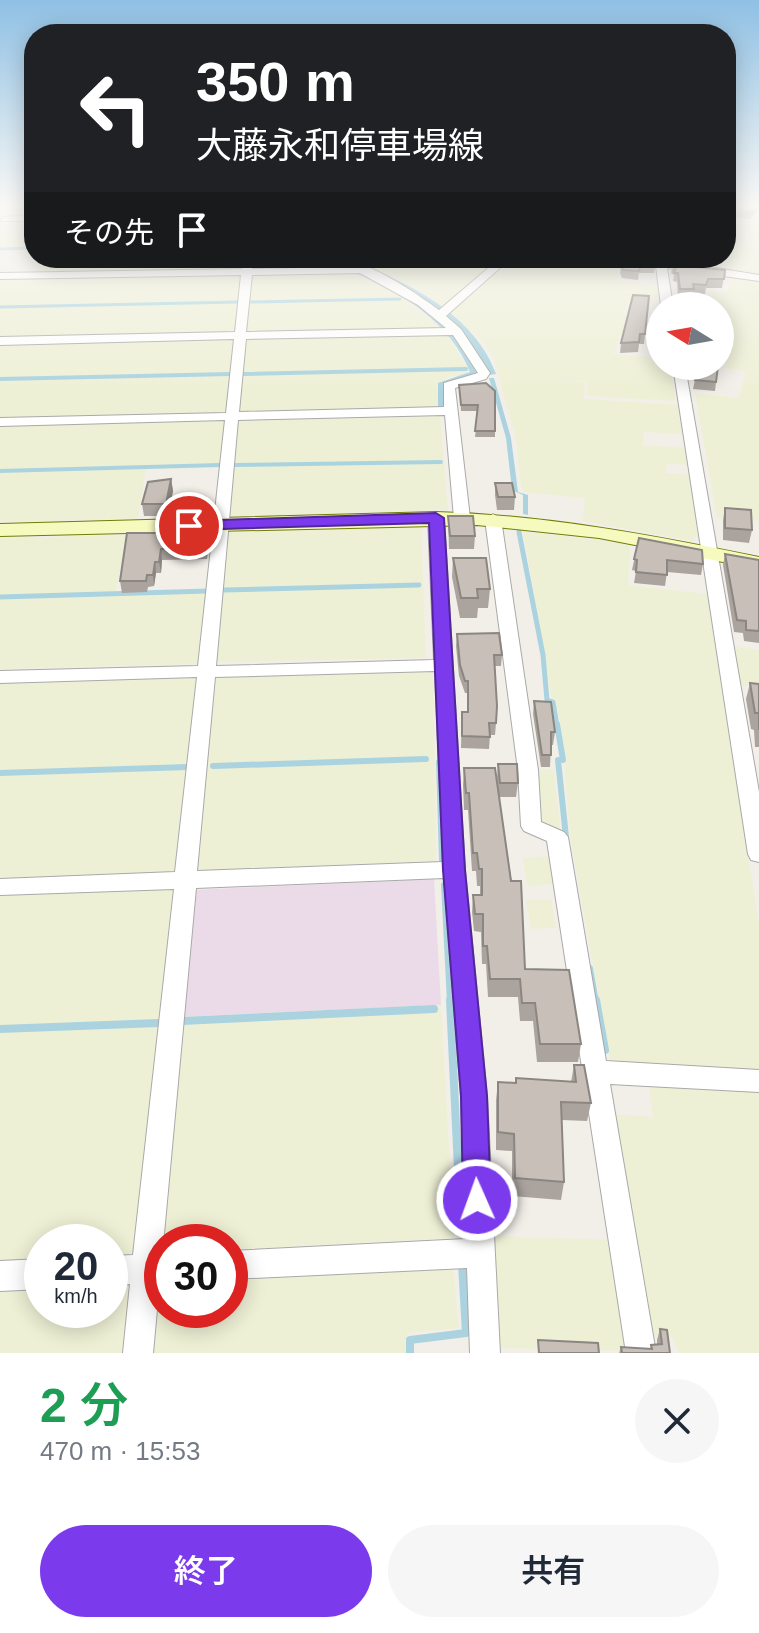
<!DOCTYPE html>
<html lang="ja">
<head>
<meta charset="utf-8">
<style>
	:root { --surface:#fff; --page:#f6f6f7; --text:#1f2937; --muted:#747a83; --accent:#7c3aed }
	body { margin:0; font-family:Arial,"Noto Sans JP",sans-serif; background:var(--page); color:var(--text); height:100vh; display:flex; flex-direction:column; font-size:30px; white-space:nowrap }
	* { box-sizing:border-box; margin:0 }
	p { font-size:26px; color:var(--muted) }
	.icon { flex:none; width:44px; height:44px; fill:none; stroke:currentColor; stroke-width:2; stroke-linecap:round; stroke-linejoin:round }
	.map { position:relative; height:1353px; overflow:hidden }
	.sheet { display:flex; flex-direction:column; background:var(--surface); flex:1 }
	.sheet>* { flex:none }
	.hud { position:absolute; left:24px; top:24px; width:712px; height:244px; border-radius:32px; box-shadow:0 4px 20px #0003; background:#202124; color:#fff; overflow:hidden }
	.needle { width:52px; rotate:281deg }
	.tools { position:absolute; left:646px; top:292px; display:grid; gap:16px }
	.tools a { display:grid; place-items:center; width:88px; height:88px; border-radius:50%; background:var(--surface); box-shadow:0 4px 20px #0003; font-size:40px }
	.speed { position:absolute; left:24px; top:1224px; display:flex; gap:16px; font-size:40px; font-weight:700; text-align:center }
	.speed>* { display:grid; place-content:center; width:104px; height:104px; border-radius:50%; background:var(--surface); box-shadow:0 4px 20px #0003; line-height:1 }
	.speed small { font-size:20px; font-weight:400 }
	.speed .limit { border:12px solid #d22; background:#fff; color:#111 }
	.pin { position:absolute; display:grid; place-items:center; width:68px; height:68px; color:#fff; margin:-34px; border:4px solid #fff; border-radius:50%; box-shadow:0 2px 8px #0007 }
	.me { position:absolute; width:88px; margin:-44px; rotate:358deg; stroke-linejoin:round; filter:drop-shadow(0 0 6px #0008) }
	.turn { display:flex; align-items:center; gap:28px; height:168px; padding:0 40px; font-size:36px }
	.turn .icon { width:104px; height:104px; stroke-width:2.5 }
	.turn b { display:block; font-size:56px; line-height:68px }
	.then { display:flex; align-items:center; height:76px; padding:0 40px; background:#0003; gap:16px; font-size:30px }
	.round { display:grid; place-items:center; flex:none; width:84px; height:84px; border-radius:42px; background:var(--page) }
	.overview { display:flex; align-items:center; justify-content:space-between; height:136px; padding:0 40px }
	h1 { font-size:48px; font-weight:600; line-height:60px; color:#1e9e55 }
	.action { display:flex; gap:16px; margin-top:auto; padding:16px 40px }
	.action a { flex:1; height:92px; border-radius:48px; background:var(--accent); color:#fff; font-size:32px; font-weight:600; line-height:92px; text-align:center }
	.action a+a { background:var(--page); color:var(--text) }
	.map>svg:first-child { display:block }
	.industrial { fill:#ebdbe8 }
	.farmland { fill:#eef0d5 }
	.water { fill:#aad3df }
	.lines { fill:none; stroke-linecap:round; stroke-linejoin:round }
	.stream-far4 { stroke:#aad3df; stroke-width:3 }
	.stream-far3 { stroke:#aad3df; stroke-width:4 }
	.stream-far2 { stroke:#aad3df; stroke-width:5 }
	.stream-far1 { stroke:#aad3df; stroke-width:6 }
	.stream { stroke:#aad3df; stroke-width:8 }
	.minor-casing { stroke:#a9a9a9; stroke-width:2 }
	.secondary-casing { stroke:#707d05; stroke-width:2 }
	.minor { fill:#fff; fill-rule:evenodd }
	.secondary { fill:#f7fabf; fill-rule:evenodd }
	.wall { fill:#aba49e }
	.shaded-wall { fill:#8b8681 }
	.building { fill:#c7bfb8; stroke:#8b8681; stroke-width:2 }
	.route { fill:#7c3aed; stroke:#51269a; stroke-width:2 }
</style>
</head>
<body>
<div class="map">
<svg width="759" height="1353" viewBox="0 0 759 1353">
	<rect width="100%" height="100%" fill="#f2efe9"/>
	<polygon class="industrial" points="434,879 441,1005 179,1017 192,890"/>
	<g class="farmland">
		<polygon points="726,206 742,206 732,218 759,222 759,276 712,269 719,258 726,258 726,225 729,222 726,220"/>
		<polygon points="34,218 34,250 0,250 0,236 8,223"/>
		<polygon points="43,258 245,258 244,269 35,274"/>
		<polygon points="251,258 323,258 346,269 249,269"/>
		<polygon points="361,258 391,263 398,258 502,258 446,309 423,292 357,261"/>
		<polygon points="557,258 617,258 622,261 616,280 657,286 659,297 646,303 628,302 622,315 660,320 660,336 621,334 614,354 660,358 660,366 670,366 676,401 588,396 587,381 548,380 585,382 584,399 679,405 684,434 644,432 643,445 687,448 690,465 667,464 666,473 690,475 698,537 694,537 693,541 583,521 585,498 524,492 521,488 516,438 493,357 484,343 451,313 509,259 550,265"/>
		<polygon points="351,271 404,298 443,330 243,333 249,275"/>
		<polygon points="243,274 237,334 0,339 0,278"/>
		<polygon points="732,275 759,279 759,521 717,517 695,393 739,398 746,371 726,368 727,358 720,357 720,306 677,306 676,300 708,301 711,299 709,290 728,292"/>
		<polygon points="447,334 470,372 446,378 437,388 438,409 237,414 243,338"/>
		<polygon points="233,338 237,339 229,414 0,419 0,342"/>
		<polygon points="440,416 448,510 226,517 235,421"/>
		<polygon points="225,419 223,467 146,469 138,519 0,522 0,424"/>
		<polygon points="421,525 426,658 216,662 225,530"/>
		<polygon points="523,531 630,544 628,585 707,594 759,924 759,1075 611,1066 570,836 564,763 567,762 556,700 552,700"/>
		<polygon points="127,535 115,595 209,592 202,664 0,669 0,538"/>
		<polygon points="733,646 759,650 759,699 754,687 740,685"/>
		<polygon points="433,670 436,861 197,871 216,676"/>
		<polygon points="201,677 179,875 0,881 0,683"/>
		<polygon points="532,770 554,770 561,834 536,825"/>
		<polygon points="552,856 556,884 527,886 523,858"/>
		<polygon points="179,887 137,1246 127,1258 110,1258 110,1242 42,1242 42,1261 0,1263 0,894"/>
		<polygon points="526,900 551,900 556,928 531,929"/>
		<polygon points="441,1005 454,1238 230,1250 230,1242 162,1242 179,1017"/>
		<polygon points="648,1079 759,1086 759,1353 679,1353 672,1337 644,1336 609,1114 653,1117"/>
		<polygon points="488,1236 620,1240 635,1351 493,1348"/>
		<polygon points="453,1266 459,1328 407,1333 406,1353 150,1353 154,1302 162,1293 162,1310 230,1310 230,1281"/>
		<polygon points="124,1281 134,1288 128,1353 0,1353 0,1287 42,1285 42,1310 110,1310 110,1282"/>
	</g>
	<g class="water">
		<path d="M350,258H356L353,261C408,282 475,315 496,374L489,375C465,316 398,292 346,261Z"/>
		<path d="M358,272C405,296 458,321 478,374L450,381L443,386L446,408L438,409V383L470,372C451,323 401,292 355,273Z"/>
		<polygon points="489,378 494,378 511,438 518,492 528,495 528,515 523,514 523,495 512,490 506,438"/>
	</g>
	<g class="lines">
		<g class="stream-far4">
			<polyline points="0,249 34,248"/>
			<polyline points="251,302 400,299"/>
			<polyline points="0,307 238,302"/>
		</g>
		<g class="stream-far3">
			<polyline points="243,374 466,369"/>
			<polyline points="0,379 231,374"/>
			<polyline points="235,465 441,462"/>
			<polyline points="0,471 220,465"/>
		</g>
		<g class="stream-far2">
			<polyline points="519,532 543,655 547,700 553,702 557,726"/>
			<polyline points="224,590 419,585"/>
			<polyline points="0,597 208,591"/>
		</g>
		<g class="stream-far1">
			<polyline points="557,724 563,760 558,760 566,837"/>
			<polyline points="439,762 442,861"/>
			<polyline points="213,766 426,759"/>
			<polyline points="0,773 188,767"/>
			<polyline points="444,885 450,1002"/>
			<polyline points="590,968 596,1002"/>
		</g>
		<g class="stream">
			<polyline points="450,1000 461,1232"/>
			<polyline points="596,1000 605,1050"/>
			<polyline points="182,1021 434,1009"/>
			<polyline points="0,1029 159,1023"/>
			<polyline points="410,1353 410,1340 466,1333 462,1264"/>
		</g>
		<defs>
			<g id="minor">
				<polygon points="746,206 759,206 759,210 748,208"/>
				<polygon points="34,215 34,221 0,221 4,217"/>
				<path d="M243,258H253L252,269L348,267L332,258C365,258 413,291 439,310L500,258H511L446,316L461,329L490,373L486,379L455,388L470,518L467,521H457L454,518L445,415L238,420L216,666L434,660L428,518L436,513L444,518L465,870L487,1096L500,1353H470L467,1268L230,1279V1251L466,1239L461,1096L444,878L196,888L153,1353H123L130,1284L110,1286V1256L133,1255L174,889L0,895V879L175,872L197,677L0,683V671L198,666L225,420L0,426V418L226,413L234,339L0,345V337L235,332L241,275L0,279V273L242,269ZM360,273L418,305L446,328L246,332L252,275ZM453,335L478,373L444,383V407L239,412L246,339ZM435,671L443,862L197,871L215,677Z"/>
				<polygon points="655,258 759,275 759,281 667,268 673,306 661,306"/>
				<polygon points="673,366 685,366 759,792 759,862 751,860 748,854"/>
				<polygon points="493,514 501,519 538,770 541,822 564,832 568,837 606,1061 759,1070 759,1092 610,1084 656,1353 626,1353 547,841 524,831 521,826 518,770 485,519"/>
				<polygon points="42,1259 42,1289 0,1291 0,1261"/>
			</g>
			<path id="secondary" d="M436,512C546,515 652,535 759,557V569L599,538L477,525L0,536V524Z"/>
		</defs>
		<use href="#minor" class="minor-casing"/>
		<use href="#secondary" class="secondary-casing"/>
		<use href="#minor" class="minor"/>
		<use href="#secondary" class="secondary"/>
	</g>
	<g class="wall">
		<polygon points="726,206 757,206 756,212 750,219 726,216"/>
		<polygon points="667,258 716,258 714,266 668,259"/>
		<polygon points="621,264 655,264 654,273 639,273 638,280 622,278 620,273"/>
		<polygon points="673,265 725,270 722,288 706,288 705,294 693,293 693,298 678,297 677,282 673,281 674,275 671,273"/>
		<polygon points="649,296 644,344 639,344 638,352 620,353 621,343"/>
		<polygon points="698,366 716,382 715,391 693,389"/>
		<polygon points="486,383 495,431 495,437 475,437 478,411 461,411 459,385"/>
		<polygon points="171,479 173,491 168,516 144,516 142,504"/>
		<polygon points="495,483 515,497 514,510 497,510 495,495"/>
		<polygon points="725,508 752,530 749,543 723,540 723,520"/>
		<polygon points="448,516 475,536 474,549 449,549"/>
		<polygon points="127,533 207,533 208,544 207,559 162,560 161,573 156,573 154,586 148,587 147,592 122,593 120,581"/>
		<polygon points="639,538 703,564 701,575 667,572 665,586 634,583 636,571 632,570"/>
		<polygon points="725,554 759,563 759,643 744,641 743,633 734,632 723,565"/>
		<polygon points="453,558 490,589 488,608 478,608 477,618 460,618 452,577"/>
		<polygon points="457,634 502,655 501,666 494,666 496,723 495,735 490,735 489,749 461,748 462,712 468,712 468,693 465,693 459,676 456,646"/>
		<polygon points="750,683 759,684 759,747 755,747 754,730 751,729 746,699"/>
		<polygon points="534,701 555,732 553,745 551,745 550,767 541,767 533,714"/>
		<polygon points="498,764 518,783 516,797 499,797 525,969 581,1044 578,1062 537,1062 533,1021 520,1021 518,997 488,997 486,964 482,964 481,932 474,931 472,912 473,895 480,895 480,886 477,886 476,871 472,871 468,810 464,810 463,785 464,768 497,778"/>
		<polygon points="574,1065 591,1103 587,1121 562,1120 564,1182 561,1200 512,1196 512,1151 496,1150 496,1100 498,1082 515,1083 571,1082"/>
		<polygon points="660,1329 670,1353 619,1353 621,1347 650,1349 651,1345 657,1344 657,1340"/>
	</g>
	<g class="shaded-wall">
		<polygon points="757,206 756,212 750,219 751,212"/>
		<polygon points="171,479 173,491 168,516 166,504"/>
		<polygon points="207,533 208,544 207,559 206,548"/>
		<polygon points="161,549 162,560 161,573 159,562"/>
		<polygon points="155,562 156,573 154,586 153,575"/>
	</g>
	<g class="building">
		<polygon points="726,206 757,206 751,212 726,208"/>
		<polygon points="623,258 647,258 654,260 655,264 641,264 639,271 623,270 621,264"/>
		<polygon points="673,265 725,270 724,279 708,279 706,285 693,284 694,289 680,289 678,273 674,273 676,267"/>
		<polygon points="633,295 649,296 645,334 640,334 639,342 621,343"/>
		<polygon points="698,366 718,366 716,382 695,380"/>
		<polygon points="486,383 495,391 495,431 475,431 478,405 461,405 459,385"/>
		<polygon points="171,479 166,504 142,504 148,482"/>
		<polygon points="495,483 512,483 515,497 498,497"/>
		<polygon points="725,508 751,510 752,530 725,528"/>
		<polygon points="448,516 473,516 475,536 450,536"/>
		<polygon points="127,533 207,533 206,548 161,549 159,562 155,562 153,575 147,575 146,581 120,581"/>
		<polygon points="639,538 702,550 703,564 667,560 667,575 636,572 637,560 634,559"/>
		<polygon points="725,554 759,560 759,631 746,630 746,621 737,620"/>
		<polygon points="453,558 486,558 490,589 477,589 478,598 461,598"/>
		<polygon points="499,633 502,655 494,655 497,706 496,723 489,723 490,737 462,736 462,712 468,712 468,681 465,681 460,665 457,634"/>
		<polygon points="750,683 759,684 759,730 759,713 755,713"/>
		<polygon points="534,701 551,702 555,732 551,732 551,755 542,755"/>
		<polygon points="498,764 517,764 518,783 500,783"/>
		<polygon points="464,768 495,768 511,881 521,881 525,969 569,970 581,1044 540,1044 535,1003 522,1003 520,979 490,979 487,946 483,946 483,914 475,914 473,895 482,895 482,869 479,869 477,853 473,853 469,793 466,793"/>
		<polygon points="574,1065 584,1065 591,1103 561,1102 564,1182 515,1178 514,1134 498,1132 498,1082 516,1083 516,1078 576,1082"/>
		<polygon points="660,1329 667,1330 670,1353 622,1353 621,1347 652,1349 651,1345 662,1344"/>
		<polygon points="538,1340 598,1343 599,1353 539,1353"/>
	</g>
	<linearGradient id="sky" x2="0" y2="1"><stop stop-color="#8fc0e4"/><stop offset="0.52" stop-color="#f9f8f5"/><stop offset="1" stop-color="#f9f8f5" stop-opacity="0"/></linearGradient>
	<rect width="759" height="395" fill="url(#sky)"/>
	<polygon class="route" points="436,513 444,518 465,870 487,1096 491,1200 487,1210 477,1214 467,1210 463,1200 461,1096 443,870 429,523 189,530 181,526 189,521"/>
</svg>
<div class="tools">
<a><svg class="needle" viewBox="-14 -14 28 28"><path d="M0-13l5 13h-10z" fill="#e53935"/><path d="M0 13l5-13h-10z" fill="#747a83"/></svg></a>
</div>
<div class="speed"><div>20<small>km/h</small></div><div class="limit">30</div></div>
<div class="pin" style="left:189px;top:526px;background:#d93025"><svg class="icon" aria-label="arrive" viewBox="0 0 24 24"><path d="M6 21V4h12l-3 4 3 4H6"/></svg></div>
<svg class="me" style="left:477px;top:1200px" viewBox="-20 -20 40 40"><circle r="17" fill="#7c3aed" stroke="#fff" stroke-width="3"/><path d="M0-11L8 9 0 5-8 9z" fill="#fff"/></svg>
<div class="hud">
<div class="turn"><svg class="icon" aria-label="left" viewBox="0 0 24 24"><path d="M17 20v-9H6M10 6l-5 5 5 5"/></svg><div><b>350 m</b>大藤永和停車場線</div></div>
<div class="then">その先<svg class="icon" aria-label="arrive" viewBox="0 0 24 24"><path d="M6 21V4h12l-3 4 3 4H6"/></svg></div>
</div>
</div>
<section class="sheet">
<div class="overview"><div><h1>2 分</h1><p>470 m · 15:53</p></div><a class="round"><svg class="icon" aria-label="close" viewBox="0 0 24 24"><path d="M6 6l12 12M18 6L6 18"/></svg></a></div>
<div class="action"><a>終了</a><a>共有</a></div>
</section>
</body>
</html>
